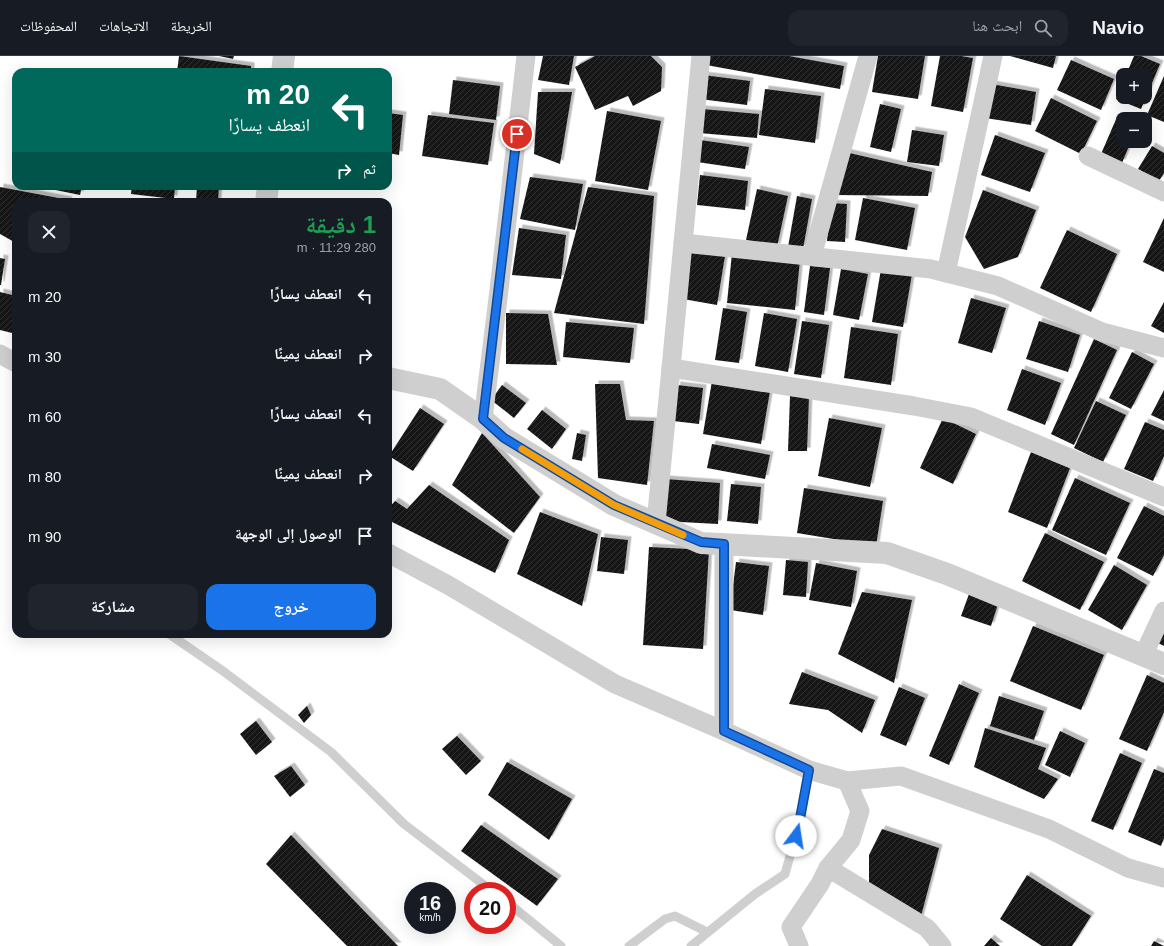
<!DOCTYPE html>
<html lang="ar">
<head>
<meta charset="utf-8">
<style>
	:root { --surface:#171b24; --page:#20242c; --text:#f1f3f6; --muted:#9ea1a6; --line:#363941; --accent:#1a73e8 }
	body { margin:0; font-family:Helvetica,"Noto Naskh Arabic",sans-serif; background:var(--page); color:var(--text); direction:rtl; height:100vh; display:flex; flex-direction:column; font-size:15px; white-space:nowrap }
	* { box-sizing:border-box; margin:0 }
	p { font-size:13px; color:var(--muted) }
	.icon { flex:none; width:22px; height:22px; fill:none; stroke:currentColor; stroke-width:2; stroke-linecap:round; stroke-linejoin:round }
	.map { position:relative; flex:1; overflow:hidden; direction:ltr }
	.details { position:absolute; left:12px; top:142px; width:380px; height:440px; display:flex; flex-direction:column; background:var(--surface); border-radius:12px; box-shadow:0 4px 16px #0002; direction:rtl }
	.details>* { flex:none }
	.banner { position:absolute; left:12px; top:12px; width:380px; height:122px; border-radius:12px; box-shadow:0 4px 16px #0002; direction:rtl; background:#00695c; color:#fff; overflow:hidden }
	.tools { position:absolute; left:1116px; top:12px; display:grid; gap:8px }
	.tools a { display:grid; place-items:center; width:36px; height:36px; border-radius:8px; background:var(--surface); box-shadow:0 4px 16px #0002; font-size:20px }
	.speed { position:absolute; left:404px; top:826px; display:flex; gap:8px; font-size:20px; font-weight:700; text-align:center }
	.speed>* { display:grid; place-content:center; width:52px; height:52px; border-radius:50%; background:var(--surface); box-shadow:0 4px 16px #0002; line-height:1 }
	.speed small { font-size:10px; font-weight:400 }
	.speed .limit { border:6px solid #d22; background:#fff; color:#111 }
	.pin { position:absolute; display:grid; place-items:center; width:34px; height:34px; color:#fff; margin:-17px; border:2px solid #fff; border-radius:50%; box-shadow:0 1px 4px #0007 }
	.me { position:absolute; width:44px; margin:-22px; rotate:14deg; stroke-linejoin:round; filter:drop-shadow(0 0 3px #0008) }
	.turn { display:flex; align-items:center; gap:14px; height:84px; padding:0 16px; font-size:18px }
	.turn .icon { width:52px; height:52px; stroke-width:2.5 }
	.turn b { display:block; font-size:28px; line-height:34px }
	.then { display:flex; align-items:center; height:38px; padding:0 16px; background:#0003; gap:8px; font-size:15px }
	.round { display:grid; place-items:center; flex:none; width:42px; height:42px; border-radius:12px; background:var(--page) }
	.summary { display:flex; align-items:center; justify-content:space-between; height:68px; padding:0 16px }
	h1 { font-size:24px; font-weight:700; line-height:30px; color:#1e9e55 }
	.primary-button { display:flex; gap:8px; margin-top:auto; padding:8px 16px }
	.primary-button a { flex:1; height:46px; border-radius:12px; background:var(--accent); color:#fff; font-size:16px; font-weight:700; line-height:46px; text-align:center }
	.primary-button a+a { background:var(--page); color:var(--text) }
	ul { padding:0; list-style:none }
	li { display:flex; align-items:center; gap:12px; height:60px; padding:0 16px }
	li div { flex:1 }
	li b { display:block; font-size:15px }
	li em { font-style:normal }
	header { display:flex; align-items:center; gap:24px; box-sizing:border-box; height:56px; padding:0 20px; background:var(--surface); border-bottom:1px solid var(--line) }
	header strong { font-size:19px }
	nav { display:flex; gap:22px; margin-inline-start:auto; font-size:14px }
	.search { width:280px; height:36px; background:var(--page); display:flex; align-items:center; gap:10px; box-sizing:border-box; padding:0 14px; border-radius:12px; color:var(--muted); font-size:15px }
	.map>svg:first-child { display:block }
	.building { fill:url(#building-hatch); filter:url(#shadow) }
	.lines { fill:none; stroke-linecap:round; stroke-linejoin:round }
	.service { stroke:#cfcfcf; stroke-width:9 }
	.minor { stroke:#cfcfcf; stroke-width:19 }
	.tertiary { stroke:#cfcfcf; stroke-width:22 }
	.route-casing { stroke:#114b97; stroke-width:10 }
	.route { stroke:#1a73e8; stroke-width:7 }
	.slow { stroke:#f59e0b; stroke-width:7 }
</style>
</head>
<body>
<header>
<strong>Navio</strong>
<div class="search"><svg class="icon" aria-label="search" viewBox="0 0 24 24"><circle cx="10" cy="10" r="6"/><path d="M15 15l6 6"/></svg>ابحث هنا</div>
<nav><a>الخريطة</a><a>الاتجاهات</a><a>المحفوظات</a></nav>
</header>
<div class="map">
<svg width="1164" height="890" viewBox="0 0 1164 890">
	<defs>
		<pattern id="building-hatch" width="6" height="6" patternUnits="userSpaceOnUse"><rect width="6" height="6" fill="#191919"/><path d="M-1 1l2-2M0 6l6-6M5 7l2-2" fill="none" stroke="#323232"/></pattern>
		<filter id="shadow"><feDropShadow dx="3.5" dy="-3.5" stdDeviation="0" flood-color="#0004"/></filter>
	</defs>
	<rect width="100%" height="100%" fill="#fff"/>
	<g class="building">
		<polygon points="179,0 251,10 251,16 177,16"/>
		<polygon points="219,0 234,0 233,3"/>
		<polygon points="543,0 574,0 569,29 538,24"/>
		<polygon points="595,0 651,0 662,11 661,35 633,50 628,40 595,54 575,11"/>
		<polygon points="707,0 789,0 844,10 840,33 706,9"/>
		<polygon points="878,0 925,0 918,43 872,36"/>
		<polygon points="940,0 961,0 973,2 963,56 931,50"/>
		<polygon points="1010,0 1056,0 1053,12"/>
		<polygon points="1134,0 1141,0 1160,8 1141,53 1116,43 1123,27 1123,41 1145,41 1145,19 1126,19"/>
		<polygon points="1071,4 1114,23 1101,54 1057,34"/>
		<polygon points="703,19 750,25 747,49 700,43"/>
		<polygon points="1164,20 1164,66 1147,59"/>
		<polygon points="453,24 500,30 496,64 449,58"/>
		<polygon points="991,28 1036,36 1031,69 985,62"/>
		<polygon points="765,33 821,40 815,87 759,79"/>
		<polygon points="538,36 572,36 560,108 534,98"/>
		<polygon points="1051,42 1097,65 1081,98 1035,75"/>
		<polygon points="880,48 901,53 891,96 870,91"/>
		<polygon points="702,53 759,58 757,82 699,77"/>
		<polygon points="607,55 661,65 648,134 595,125"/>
		<polygon points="388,57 403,59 399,99 388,97"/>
		<polygon points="428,59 494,67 488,109 422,100"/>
		<polygon points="1117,61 1123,64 1123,85 1131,85 1122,107 1101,98"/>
		<polygon points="912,74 944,79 939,110 907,106"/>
		<polygon points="995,79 1045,97 1030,136 981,119"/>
		<polygon points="700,84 749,91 745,113 697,106"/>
		<polygon points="1152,90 1164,97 1164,117 1159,125 1138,113"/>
		<polygon points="845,96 932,116 928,140 836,139"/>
		<polygon points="700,119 748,125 745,154 697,149"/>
		<polygon points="530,121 583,128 575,174 520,163"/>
		<polygon points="36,130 82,130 80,139"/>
		<polygon points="132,130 175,130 174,143 131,138"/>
		<polygon points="197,130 219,130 218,146 196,146"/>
		<polygon points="0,131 69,144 68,146 16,146 16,187 0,178"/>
		<polygon points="588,131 654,140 644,268 554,257"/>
		<polygon points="757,133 788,140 777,191 746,184"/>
		<polygon points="983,134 1036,154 1018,201 984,213 965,181"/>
		<polygon points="797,140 812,143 803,193 788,191"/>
		<polygon points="863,142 915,152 907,194 855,184"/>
		<polygon points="830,147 847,148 845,186 827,185"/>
		<polygon points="1164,162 1164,216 1143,206"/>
		<polygon points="519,172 566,179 561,223 512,219"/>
		<polygon points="1067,174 1117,198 1091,256 1040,232"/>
		<polygon points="691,194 725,200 717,249 683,243"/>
		<polygon points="732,197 800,204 795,254 727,247"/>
		<polygon points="0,202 5,203 1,229 0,229"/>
		<polygon points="810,210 830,212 824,259 804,256"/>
		<polygon points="841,213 868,218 859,264 833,259"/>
		<polygon points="881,213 912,218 903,271 872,266"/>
		<polygon points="0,236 16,240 16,278 0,274"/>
		<polygon points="971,242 1006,252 992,297 958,287"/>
		<polygon points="1164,246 1164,277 1151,270"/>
		<polygon points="723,252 747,256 739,307 715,304"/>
		<polygon points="506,257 548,258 557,309 506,308"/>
		<polygon points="764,257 797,263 788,316 755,310"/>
		<polygon points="802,265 829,269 821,322 794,318"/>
		<polygon points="1039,265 1080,279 1068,316 1026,303"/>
		<polygon points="566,266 634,272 630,307 563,301"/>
		<polygon points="851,271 898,278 891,329 844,322"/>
		<polygon points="1094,283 1117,294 1074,389 1051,378"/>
		<polygon points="1132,296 1154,308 1131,353 1109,342"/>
		<polygon points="1022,313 1061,327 1045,369 1007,354"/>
		<polygon points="712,325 770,335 761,388 703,378"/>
		<polygon points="595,328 620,328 626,364 654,365 647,429 598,422"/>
		<polygon points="502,329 526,347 514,362 491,344"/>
		<polygon points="677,329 703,332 699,368 673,365"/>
		<polygon points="1164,334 1164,365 1151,359"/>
		<polygon points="790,340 809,341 807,395 788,395"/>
		<polygon points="1096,345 1126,359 1103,406 1074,392"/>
		<polygon points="420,352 444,368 413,415 389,400"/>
		<polygon points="542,354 566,373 552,393 527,373"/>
		<polygon points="829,362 882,372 870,431 818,420"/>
		<polygon points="943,362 976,378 953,428 920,412"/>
		<polygon points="1145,366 1164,374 1164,400 1153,425 1124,413"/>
		<polygon points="482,377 540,441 514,477 452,429"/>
		<polygon points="577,377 586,379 582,405 572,403"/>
		<polygon points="712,388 770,399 765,423 707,412"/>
		<polygon points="1031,396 1070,412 1047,472 1008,456"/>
		<polygon points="1075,422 1130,447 1106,499 1052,474"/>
		<polygon points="665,423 720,427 718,468 662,465"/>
		<polygon points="731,428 761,431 758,468 727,465"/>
		<polygon points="429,429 509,484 495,517 388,464 388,453 395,445 407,453"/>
		<polygon points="804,432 883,445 876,490 797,477"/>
		<polygon points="1144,450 1164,460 1164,499 1153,520 1117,502"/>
		<polygon points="540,456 598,478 582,550 517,518"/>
		<polygon points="1045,477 1104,506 1080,554 1022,525"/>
		<polygon points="601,481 628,484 624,518 597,515"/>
		<polygon points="649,491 709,494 703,593 643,589"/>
		<polygon points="786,504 808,506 806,541 783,539"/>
		<polygon points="736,506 769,510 763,559 730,554"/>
		<polygon points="816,507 857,515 851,551 809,544"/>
		<polygon points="1114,509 1147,529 1122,574 1088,554"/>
		<polygon points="862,536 912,544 894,627 838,598"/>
		<polygon points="969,538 998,548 991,570 961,560"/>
		<polygon points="1033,570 1104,599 1081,654 1010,625"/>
		<polygon points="1164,576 1164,590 1158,587"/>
		<polygon points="802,616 875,644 862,677 828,654 789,648"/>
		<polygon points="1147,619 1164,627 1164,656 1147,695 1119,683"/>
		<polygon points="959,628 979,637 949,709 929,700"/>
		<polygon points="899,631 925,642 906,690 880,679"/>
		<polygon points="999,640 1044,655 1034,684 990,670"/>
		<polygon points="307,650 311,659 304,667 298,659"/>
		<polygon points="256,665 272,686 256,699 240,678"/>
		<polygon points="985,672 1046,692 1038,713 1058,723 1044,743 974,711"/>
		<polygon points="1060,675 1085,687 1070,721 1045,709"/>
		<polygon points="457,680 481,705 466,719 442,693"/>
		<polygon points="1120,697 1142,707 1113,774 1091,765"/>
		<polygon points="507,706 572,743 549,784 488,739"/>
		<polygon points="291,710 305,729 290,741 274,720"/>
		<polygon points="1154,713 1164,717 1164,782 1161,790 1128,776"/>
		<polygon points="481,769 558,823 537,850 461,795"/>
		<polygon points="882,773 939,792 920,864 869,830 869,799"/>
		<polygon points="291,779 398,890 347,890 266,808"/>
		<polygon points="1027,819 1091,860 1072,890 1042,890 1000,863"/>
		<polygon points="991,882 1000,890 984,890"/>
		<polygon points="1154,885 1164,890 1151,890"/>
	</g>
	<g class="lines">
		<g class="service">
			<polyline points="169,578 223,615 331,696 404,768 492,835"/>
			<polyline points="507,846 561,890"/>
			<polyline points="629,890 665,863 675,860 707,876"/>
			<polyline points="691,890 755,838 785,818 799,768 809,714"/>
		</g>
		<g class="minor">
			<polyline points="1088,100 1164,136"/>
			<polyline points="683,187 931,213 998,230 1102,276 1164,292"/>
			<polyline points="812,200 868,0"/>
			<polyline points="946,217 993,0"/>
			<polyline points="0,298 16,307"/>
			<polyline points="671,312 701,0"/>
			<polyline points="483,363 499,234 526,0"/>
			<polyline points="656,467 671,312 914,350 971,361 1164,441"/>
			<polyline points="724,488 724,675 809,714 847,725 901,720 1049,773 1128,812 1164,822"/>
			<polyline points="388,497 448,529 615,628 724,675"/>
			<polyline points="1143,600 1164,555"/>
			<polyline points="828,812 927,872 942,890"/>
			<polyline points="799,890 791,871 820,828 828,812 851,784 860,755 847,725"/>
		</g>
		<g class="tertiary">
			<polyline points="282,16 284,0"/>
			<polyline points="266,146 268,130"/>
			<polyline points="388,322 440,333 483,363 504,382 614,449 701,487 887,497 947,518 1164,608"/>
		</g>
	</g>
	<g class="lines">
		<defs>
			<polyline id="route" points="517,78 483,363 504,382 614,449 701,486 724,488 724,675 809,714 799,768 796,780"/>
		</defs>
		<use href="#route" class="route-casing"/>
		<use href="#route" class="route"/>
		<polyline class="slow" points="522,393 614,449 683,479"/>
	</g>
</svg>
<div class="tools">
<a>+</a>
<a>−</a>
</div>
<div class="speed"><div>16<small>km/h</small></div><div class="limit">20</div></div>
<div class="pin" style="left:517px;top:78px;background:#d93025"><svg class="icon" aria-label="arrive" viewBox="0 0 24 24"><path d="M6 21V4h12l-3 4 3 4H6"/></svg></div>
<svg class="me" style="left:796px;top:780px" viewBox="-20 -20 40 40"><circle r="19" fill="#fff"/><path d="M0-13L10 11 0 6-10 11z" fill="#1a73e8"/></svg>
<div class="banner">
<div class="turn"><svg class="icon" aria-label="left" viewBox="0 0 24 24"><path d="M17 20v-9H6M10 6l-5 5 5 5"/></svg><div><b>20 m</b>انعطف يسارًا</div></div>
<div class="then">ثم<svg class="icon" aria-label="right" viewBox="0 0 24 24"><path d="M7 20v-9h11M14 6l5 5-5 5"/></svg></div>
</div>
<section class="details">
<div class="summary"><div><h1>1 دقيقة</h1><p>280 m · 11:29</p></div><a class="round"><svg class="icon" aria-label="close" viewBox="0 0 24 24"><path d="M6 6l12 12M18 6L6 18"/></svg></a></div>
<ul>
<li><svg class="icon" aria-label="left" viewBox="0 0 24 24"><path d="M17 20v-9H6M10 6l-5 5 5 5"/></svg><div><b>انعطف يسارًا</b></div><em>20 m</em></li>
<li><svg class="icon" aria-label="right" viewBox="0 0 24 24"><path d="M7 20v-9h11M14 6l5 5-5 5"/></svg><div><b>انعطف يمينًا</b></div><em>30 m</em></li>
<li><svg class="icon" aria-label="left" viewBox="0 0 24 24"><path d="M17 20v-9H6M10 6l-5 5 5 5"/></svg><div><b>انعطف يسارًا</b></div><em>60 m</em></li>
<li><svg class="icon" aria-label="right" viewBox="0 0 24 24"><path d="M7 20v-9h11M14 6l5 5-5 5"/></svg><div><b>انعطف يمينًا</b></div><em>80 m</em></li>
<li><svg class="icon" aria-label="arrive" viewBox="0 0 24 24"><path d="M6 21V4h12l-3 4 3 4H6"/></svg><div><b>الوصول إلى الوجهة</b></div><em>90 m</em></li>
</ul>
<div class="primary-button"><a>خروج</a><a>مشاركة</a></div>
</section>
</div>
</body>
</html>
